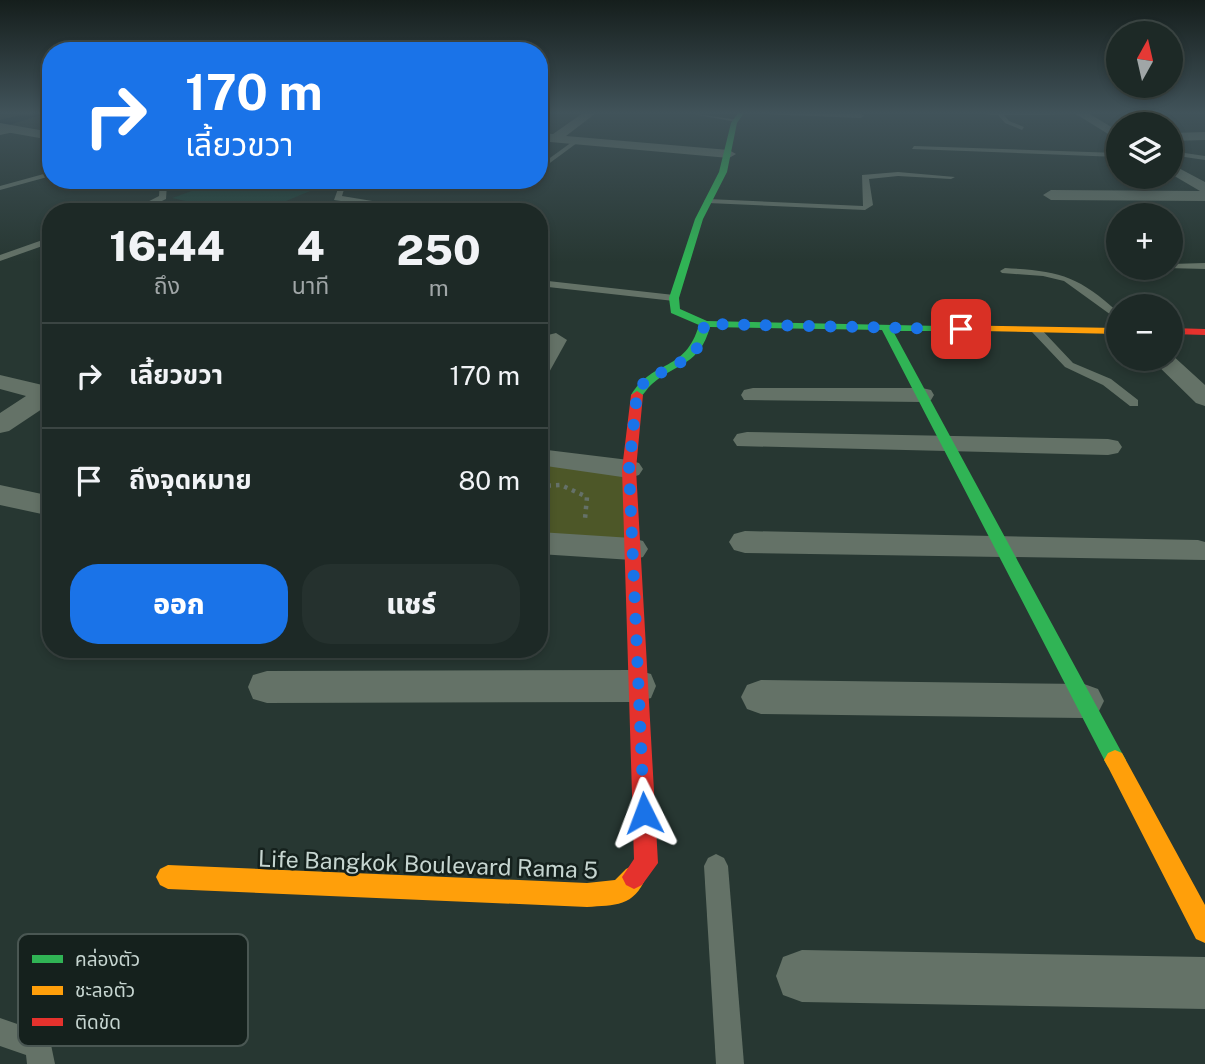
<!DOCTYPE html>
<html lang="th">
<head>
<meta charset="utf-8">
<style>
	:root { --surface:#1d2926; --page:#25312e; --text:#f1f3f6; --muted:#a0a6a7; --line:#3b4543; --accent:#1a73e8 }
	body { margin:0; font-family:"Public Sans","Noto Sans Thai",sans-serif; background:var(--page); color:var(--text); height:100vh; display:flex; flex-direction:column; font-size:26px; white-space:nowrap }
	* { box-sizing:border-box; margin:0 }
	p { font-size:23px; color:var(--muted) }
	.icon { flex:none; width:38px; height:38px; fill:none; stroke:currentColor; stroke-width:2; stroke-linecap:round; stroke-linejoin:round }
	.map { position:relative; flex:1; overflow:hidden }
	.side { position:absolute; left:42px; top:203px; width:506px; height:455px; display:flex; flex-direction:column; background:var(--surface); border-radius:28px; box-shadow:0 4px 10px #0003,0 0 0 2px var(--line) }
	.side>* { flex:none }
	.guide { position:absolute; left:42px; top:42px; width:506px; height:147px; border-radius:28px; box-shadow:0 4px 10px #0003,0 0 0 2px var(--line); background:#1a73e8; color:#fff; overflow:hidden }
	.needle { width:46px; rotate:8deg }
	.tools { position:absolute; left:1106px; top:21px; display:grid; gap:14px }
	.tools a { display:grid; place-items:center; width:77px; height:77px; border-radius:50%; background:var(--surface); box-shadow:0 4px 10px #0003,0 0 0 2px var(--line); font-size:35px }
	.pin { position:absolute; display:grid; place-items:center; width:60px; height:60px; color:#fff; margin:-30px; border-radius:14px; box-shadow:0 4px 10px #0006 }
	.me { position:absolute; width:77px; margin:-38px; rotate:357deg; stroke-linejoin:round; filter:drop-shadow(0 0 5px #0008) }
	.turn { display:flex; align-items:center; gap:24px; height:147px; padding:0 28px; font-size:32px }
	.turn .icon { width:91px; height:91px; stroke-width:2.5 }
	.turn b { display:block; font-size:49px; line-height:60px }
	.eta { display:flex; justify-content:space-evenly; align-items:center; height:119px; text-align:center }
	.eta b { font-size:42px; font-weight:800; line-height:49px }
	.cta { display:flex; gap:14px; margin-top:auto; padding:14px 28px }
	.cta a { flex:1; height:80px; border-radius:28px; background:var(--accent); color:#fff; font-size:28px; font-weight:800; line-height:80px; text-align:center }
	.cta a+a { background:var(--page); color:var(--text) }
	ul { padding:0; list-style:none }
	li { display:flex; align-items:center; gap:21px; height:105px; padding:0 28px; border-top:2px solid var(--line) }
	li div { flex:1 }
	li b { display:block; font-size:26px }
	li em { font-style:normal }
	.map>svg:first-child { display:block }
	.built { fill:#23453c }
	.green { fill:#4d5728 }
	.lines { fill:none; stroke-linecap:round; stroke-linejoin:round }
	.canal { fill:#0b2029; fill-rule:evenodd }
	.path { stroke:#657169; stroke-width:4.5; stroke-dasharray:3.5 5; stroke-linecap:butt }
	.lane { fill:#647267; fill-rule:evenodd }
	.street { fill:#647267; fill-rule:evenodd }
	.fast { fill:#30b455; fill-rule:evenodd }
	.slow { fill:#ff9f0a; fill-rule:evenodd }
	.jam { fill:#e5322d; fill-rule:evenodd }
	.route { stroke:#1a73e8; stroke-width:12; stroke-dasharray:0 21.6 }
	.labels { text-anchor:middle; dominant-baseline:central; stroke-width:5; stroke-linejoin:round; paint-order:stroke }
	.near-street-label { font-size:23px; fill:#c6d5d0; stroke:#15211d }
	.key { fill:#15211d; stroke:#4a5753; stroke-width:2 }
	.key-label { font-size:19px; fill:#c6d5d0 }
</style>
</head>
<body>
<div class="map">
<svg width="1205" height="1064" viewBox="0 0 1205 1064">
	<rect width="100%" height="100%" fill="#273732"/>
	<polygon class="built" points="223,180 292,180 322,186 260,212 235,212 172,198"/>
	<polygon class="green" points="539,457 629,469 632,549 539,549"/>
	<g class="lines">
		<polygon class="canal" points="28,113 47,113 0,128 0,120"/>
		<polyline class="path" points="539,486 561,485 587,497 585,519 582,519"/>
		<g class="lane">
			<polygon points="688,113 739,120 736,122"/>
			<polygon points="738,113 860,113 864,116 861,118"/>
			<polygon points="966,113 1088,115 1004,115 1009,121 1024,127 1022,130 1005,123 998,115"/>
			<polygon points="19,129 19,131 0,135 0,131"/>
			<polygon points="576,139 581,140 539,171 539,166"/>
			<polygon points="914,146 1118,153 1118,157 912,149"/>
			<polygon points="1171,151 1205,156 1205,160 1171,155"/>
			<polygon points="51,172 51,176 0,190 0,186"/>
			<polygon points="898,172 955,177 951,179 898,176 869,179 873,205 865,210 708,203 704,201 708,199 863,206 862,175"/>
			<polygon points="176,180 167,184 166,199 139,212 128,212 159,196 160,181"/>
			<polygon points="327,180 346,183 342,196 439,212 416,212 334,200 339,186"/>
			<polygon points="539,180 534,183 530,181 531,180"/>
			<polygon points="51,237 51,243 0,261 0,255"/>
			<polygon points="1205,263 1205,269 1167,268 1171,268 1171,264"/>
			<path d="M1005,268C1059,271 1077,275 1118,312V320L1064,281L1043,276L1002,273L1000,271Z"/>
			<polygon points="539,280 674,295 679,298 674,301 539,286"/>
			<polygon points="1032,328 1040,328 1073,363 1111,379 1138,400 1138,406 1130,406 1103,385 1065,367 1032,332"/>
			<polygon points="716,854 724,858 728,866 744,1064 716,1064 704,866 708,858"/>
			<polygon points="0,1018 49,1035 55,1064 27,1064 26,1055 0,1046"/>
		</g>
		<g class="street">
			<polygon points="583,113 596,113 566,136 729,150 736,154 729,158 539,141 539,133 553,134"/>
			<polygon points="1074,113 1088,113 1118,131 1118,140"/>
			<polygon points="0,123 51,132 51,140 0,131"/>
			<polygon points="1205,132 1205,140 1171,141 1171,133"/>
			<polygon points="1171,164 1205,182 1205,201 1051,200 1043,195 1051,190 1200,191 1171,174"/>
			<polygon points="556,333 567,340 547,376 539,378 539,350 548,335"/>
			<polygon points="1171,354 1205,385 1205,406 1196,403 1151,359 1171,359"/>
			<polygon points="0,375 51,387 51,403 9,431 0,433 0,413 26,396 0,389"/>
			<polygon points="753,388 922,388 931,390 934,395 931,400 922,402 744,400 741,395 744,390"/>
			<polygon points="747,432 1108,439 1118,441 1122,447 1118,453 1108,455 737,446 733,440 737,434"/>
			<polygon points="539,449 629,460 639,463 643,469 639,475 629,478 539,465"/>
			<polygon points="0,485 51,496 51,516 0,505"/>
			<polygon points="745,531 1198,540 1205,542 1205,560 745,553 734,550 729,542 734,534"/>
			<polygon points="539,532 632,538 643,541 648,549 643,557 632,560 539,554"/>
			<polygon points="637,670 651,674 656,686 651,698 637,702 267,703 253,699 248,687 253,675 267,671"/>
			<polygon points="761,680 1084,684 1098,689 1104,701 1098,713 1084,718 761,714 747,709 741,697 747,685"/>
			<polygon points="802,950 1205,957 1205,1009 802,1002 783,995 776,976 783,957"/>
		</g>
		<path class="fast" d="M738,113H744L737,123L727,172L703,219L679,298L680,309L707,321L941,326V330L937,331H893L1122,753L1126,760L1122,767L1115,770L1108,767L882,330L710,327C699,366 679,361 652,384C646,389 644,396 637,399L631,395C654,358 685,373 699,325L671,313L669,298L695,219L719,172L731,123Z"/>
		<g class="slow">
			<polygon points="937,325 1118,328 1118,334 933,330 933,326"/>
			<polygon points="1115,750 1122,753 1205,905 1205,943 1196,939 1108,767 1104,760 1108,753"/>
			<path d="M168,865L587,883L615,880L626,869L634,865L642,869L646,877C634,907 615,905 587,907L168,889L160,885L156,877L160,869Z"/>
		</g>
		<g class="jam">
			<polygon points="1171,328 1205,329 1205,335 1171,334"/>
			<polygon points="637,391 643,395 636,469 658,863 642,885 634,889 626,885 622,877 634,859 622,469 631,395"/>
		</g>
	</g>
	<linearGradient id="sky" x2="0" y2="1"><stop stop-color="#151e1c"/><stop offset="0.43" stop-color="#41535a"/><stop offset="1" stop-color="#41535a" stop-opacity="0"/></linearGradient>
	<rect width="1205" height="262" fill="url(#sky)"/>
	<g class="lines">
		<polyline class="route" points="644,813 629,469 637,393 645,381 681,362 697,348 705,324 961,329"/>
	</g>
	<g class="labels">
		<g class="near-street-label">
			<text transform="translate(428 864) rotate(2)">Life Bangkok Boulevard Rama 5</text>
		</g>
	</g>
	<rect x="18" y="934" width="230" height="112" rx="10" class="key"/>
	<rect x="32" y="955" width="31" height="8" fill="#30b455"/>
	<rect x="32" y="986" width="31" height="9" fill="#ff9f0a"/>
	<rect x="32" y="1018" width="31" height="8" fill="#e5322d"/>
	<g class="key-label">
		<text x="75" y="966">คล่องตัว</text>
		<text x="75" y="997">ชะลอตัว</text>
		<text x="75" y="1029">ติดขัด</text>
	</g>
</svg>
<div class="tools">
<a><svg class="needle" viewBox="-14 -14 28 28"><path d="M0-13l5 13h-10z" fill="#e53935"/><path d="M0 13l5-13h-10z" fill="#a0a6a7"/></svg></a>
<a><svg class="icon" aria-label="layers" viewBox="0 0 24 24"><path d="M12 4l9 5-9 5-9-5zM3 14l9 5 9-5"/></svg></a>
<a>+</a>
<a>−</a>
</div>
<div class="pin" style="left:961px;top:329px;background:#d93025"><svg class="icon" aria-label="arrive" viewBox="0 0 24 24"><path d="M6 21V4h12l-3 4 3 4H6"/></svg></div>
<svg class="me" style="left:644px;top:813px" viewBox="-20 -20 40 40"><path d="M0-17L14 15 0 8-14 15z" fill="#1a73e8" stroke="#fff" stroke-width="4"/></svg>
<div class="guide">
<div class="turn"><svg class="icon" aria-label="right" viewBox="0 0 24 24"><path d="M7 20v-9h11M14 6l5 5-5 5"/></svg><div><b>170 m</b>เลี้ยวขวา</div></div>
</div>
<section class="side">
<div class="eta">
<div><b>16:44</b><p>ถึง</p></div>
<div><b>4</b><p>นาที</p></div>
<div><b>250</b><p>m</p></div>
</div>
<ul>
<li><svg class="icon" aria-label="right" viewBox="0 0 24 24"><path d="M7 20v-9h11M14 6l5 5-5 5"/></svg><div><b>เลี้ยวขวา</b></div><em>170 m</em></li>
<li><svg class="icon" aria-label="arrive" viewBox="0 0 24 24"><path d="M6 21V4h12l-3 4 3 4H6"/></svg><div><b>ถึงจุดหมาย</b></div><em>80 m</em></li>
</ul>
<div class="cta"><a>ออก</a><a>แชร์</a></div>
</section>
</div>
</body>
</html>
